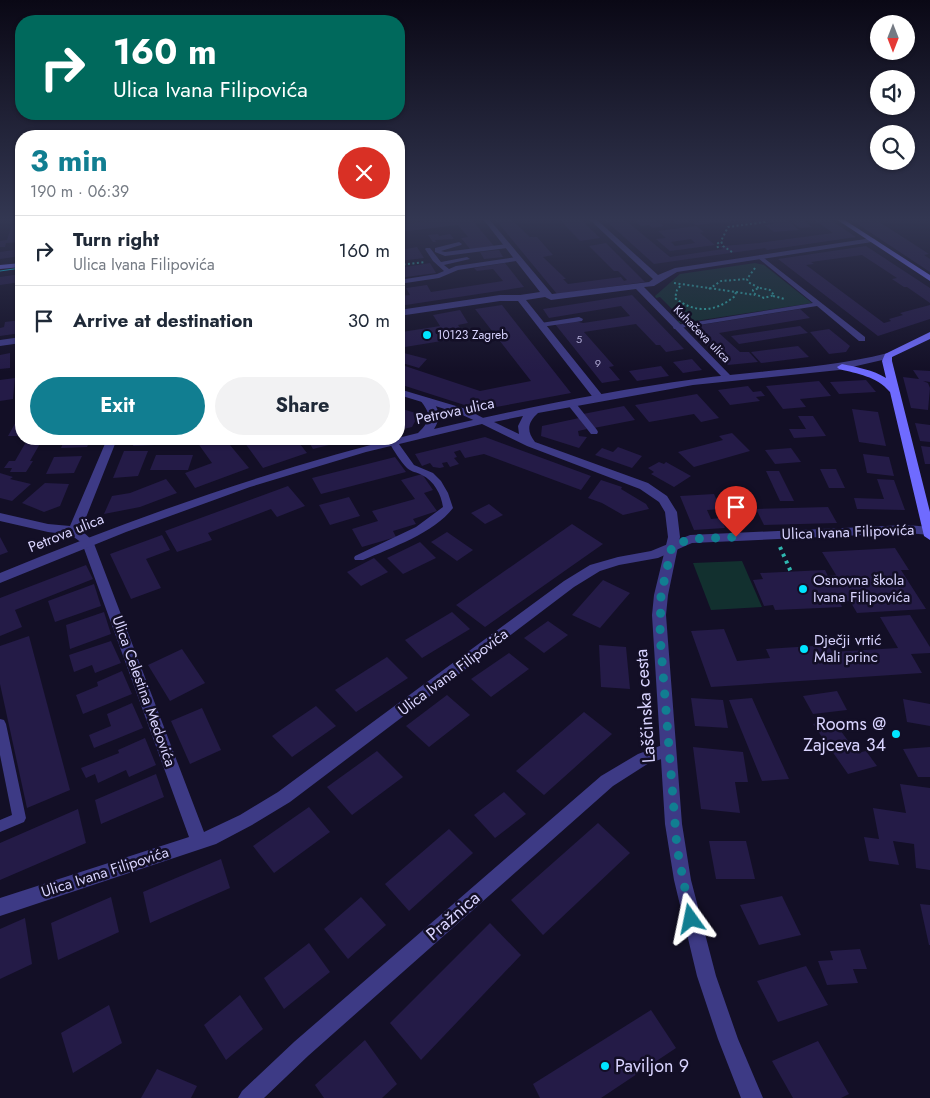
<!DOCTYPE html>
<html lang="en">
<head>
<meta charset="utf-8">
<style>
	:root { --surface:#fff; --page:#f2f2f3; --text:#1f2937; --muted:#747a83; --line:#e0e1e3; --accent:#117e91 }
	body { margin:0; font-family:Jost,sans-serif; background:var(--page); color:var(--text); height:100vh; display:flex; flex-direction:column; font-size:19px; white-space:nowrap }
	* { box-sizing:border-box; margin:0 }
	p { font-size:16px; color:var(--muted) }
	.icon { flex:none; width:28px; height:28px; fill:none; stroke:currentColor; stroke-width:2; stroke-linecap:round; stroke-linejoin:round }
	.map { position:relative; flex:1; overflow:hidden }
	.panel { position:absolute; left:15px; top:130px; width:390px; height:315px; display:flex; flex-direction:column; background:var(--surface); border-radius:20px; box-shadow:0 1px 4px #0004 }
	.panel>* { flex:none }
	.hud { position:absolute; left:15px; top:15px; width:390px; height:105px; border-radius:20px; box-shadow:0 1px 4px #0004; background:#00695c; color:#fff; overflow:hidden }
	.needle { width:32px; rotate:180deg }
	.fabs { position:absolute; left:870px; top:15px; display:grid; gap:10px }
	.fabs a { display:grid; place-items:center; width:45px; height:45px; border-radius:50%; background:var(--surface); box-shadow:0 1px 4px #0004; font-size:25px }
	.pin { position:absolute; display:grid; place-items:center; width:42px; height:42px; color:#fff; margin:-51px -21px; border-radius:50% 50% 50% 0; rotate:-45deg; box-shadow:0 0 5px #0007 }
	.pin .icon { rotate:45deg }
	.me { position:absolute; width:55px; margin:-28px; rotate:348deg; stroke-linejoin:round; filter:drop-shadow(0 0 4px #0008) }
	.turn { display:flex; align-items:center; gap:18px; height:105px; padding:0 15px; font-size:22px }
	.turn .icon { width:65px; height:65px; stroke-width:2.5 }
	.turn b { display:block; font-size:35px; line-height:42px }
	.round { display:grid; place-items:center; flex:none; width:52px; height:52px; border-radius:26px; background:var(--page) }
	.headline { display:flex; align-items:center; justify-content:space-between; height:85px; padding:0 15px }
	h1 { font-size:30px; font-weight:700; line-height:38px; color:var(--accent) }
	.cta { display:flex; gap:10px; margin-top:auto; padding:10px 15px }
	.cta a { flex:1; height:58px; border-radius:30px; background:var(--accent); color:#fff; font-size:20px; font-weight:700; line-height:58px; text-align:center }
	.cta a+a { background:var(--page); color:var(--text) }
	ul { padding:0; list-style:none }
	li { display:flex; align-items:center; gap:15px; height:70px; padding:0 15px; border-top:1px solid var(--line) }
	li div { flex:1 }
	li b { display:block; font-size:19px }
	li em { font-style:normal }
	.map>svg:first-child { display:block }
	.green { fill:#12302f }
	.building { fill:#241b47; fill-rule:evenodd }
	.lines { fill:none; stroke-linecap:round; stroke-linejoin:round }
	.path-far1 { stroke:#2fb8b0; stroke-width:2; stroke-dasharray:2 2.5; stroke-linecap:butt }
	.path { stroke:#2fb8b0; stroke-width:4; stroke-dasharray:3 4.5; stroke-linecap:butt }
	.service { fill:#3d3a85; fill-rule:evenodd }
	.minor { fill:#3d3a85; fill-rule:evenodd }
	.tertiary { fill:#3d3a85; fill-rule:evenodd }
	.secondary { fill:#6f6bff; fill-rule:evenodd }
	.tram { stroke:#00e5ff; stroke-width:1 }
	.route { stroke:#117e91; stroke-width:9; stroke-dasharray:0 16.2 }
	.poi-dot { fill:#00e5ff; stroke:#130f26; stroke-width:2 }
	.labels { text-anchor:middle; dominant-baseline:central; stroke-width:5; stroke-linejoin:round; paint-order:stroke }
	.far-number-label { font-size:11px; fill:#aca6d1 }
	.far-street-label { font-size:12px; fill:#d9d4ff; stroke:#130f26 }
	.far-poi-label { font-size:12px; fill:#d9d4ff; stroke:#130f26; text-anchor:start }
	.street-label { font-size:15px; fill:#d9d4ff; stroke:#130f26 }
	.poi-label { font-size:15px; fill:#d9d4ff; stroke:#130f26; text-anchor:start }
	.near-street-label { font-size:18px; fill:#d9d4ff; stroke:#130f26 }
	.near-poi-label { font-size:18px; fill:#d9d4ff; stroke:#130f26; text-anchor:end }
</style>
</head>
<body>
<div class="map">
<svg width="930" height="1098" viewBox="0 0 930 1098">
	<rect width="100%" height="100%" fill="#130f26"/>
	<g class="green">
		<polygon points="755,263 764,265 812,303 682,323 676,322 683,320 660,297 656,298 655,296 680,274"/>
		<polygon points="742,561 762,607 711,610 693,563"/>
	</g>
	<g class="building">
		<polygon points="445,219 471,219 494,246 470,249 461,238 468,237 458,225 399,232 399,225"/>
		<polygon points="495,219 511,219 530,237 537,237 553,255 543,257 566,279 563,279 568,284 621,277 624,281 627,280 618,271 614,271 589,246 606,243 645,282 557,294"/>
		<polygon points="559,219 580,219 600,238 580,241"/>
		<polygon points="604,219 624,219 670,257 723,249 719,246 723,246 759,243 833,233 813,219 829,219 856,237 767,250 765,248 654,264"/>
		<polygon points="633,219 654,219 664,226 653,228 649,225 641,226"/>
		<polygon points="671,219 687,219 691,223 677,224"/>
		<polygon points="722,219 742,220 696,225 692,222"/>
		<polygon points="786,219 799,230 774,232 765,225 773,224 769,220"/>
		<polygon points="850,219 868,219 874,222 878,221 929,254 924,255 930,259 930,272"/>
		<polygon points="804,221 812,227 800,228 791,222"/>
		<polygon points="21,224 18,236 21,236 21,242 6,243 5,247 0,247 0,241 7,240 12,225"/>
		<path d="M696,226L704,232L700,233L715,245L670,251L656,239L666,238L658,231ZM691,239L695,243L675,246L671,242Z"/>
		<polygon points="438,234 439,236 450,234 454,239 435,240 436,242 433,242 428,235"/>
		<polygon points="866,246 930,288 930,303 907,287 904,287 892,279 897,278 862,255 811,262 814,264 806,265 884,323 891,321 889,319 903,315 900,313 930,305 930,319 878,336 778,259"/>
		<polygon points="417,247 424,258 399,261 399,250"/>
		<polygon points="21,249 21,256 0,259 0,252"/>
		<polygon points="499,250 503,257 484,259 480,252"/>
		<polygon points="430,263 436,273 399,278 399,268"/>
		<polygon points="505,263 524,287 399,306 399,296 410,295 406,288 427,285 431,292 503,281 493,269 477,271 474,268"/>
		<polygon points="21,274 21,282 0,285 0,277"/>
		<polygon points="632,295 684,349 666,352 660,345 656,345 636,324 584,332 614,366 609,367 620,380 602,383 555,324 575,321 583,323 630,316 621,306 549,318 543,309"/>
		<polygon points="502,305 571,393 480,410 399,384 399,364 480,391 531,381 475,309"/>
		<polygon points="800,309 810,318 719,333 740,352 749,352 758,362 728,365 688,327"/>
		<polygon points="460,310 468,323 458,325 466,337 399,348 399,326 402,332 440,326 433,315"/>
		<polygon points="21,320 21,333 0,336 0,328 4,327 5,322"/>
		<polygon points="800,326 808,333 739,344 731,336"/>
		<polygon points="829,329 850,346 846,352 829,354 810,332"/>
		<polygon points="798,346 809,357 761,363 751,352"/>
		<polygon points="400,352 427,359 419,368 399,362"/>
		<polygon points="10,353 10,368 0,369 0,355"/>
		<polygon points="692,359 702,370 683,373 673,362"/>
		<polygon points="661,366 669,376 637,381 629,371"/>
		<polygon points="913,370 930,371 930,382 923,381 928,383 930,388 928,410 911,408 903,377 919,379"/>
		<polygon points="15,378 13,399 0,401 0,380"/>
		<polygon points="866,380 876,392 839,394 830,382"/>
		<polygon points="819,381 831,396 800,399 806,407 783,409 766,386"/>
		<polygon points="748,386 753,392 761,391 765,396 756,397 760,401 730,405 718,390"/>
		<polygon points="697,394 719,418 701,422 694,414 649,422 635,405"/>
		<polygon points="624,406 635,420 594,428 583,414"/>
		<polygon points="399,408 419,414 412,427 399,430"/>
		<polygon points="852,409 878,412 886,446 859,442"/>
		<polygon points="21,413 21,436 8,436"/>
		<polygon points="798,416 813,416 826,436 794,438 789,429 806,429"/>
		<polygon points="579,418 587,429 578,431 579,436 587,437 579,448 541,436 542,426"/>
		<polygon points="915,423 930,425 930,442 920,441"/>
		<polygon points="732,433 750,451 694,467 678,452 723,440 719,436"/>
		<polygon points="485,437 591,476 581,490 484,454 465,458 460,450 454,452 457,457 454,458 459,464 450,467 447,462 442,463 444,467 440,468 433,467 430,463 422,466 415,454"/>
		<polygon points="65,439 91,439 87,447 61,448"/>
		<polygon points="136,439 157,439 155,445 133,446"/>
		<polygon points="208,439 225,439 249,468 195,488 185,473 212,463 197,442"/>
		<polygon points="242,439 296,439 307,453 263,468"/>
		<polygon points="307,439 353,439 313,449"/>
		<polygon points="26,442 41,442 30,461 33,461 26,472 10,472 12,468 4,468 9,461 15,461"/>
		<polygon points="921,446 930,447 930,464 925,464"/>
		<polygon points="618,447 642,456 632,468 595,455 602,448 613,452"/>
		<polygon points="791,448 801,462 775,464 765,450"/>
		<polygon points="124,451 148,451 138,476 113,478"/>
		<polygon points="863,454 889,457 894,476 867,473"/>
		<polygon points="156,455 193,455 188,470 150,470"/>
		<polygon points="82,456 74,473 46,474 54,457"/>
		<polygon points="395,457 406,472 321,494 312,478"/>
		<polygon points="659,462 664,464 666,462 691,476 674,487 651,474 654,472 648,468"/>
		<polygon points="820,469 836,469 845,488 829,488"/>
		<polygon points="766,471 779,471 794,501 780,501"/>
		<polygon points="0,473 13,477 10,479 31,484 12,501 0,498"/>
		<polygon points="422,474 433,490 424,493 437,511 413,519 416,524 393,531 396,537 362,547 352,529 378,521 372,511 415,499 401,480"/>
		<polygon points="166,479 177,493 140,507 104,514 112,496 130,493"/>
		<polygon points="877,479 894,480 905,510 857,509 854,498 884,499"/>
		<polygon points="601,480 622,487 621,489 646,504 649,509 623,515 602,503 588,498"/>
		<polygon points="45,483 69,484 60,506 44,512 22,503"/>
		<polygon points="288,486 305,506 277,517 271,509 208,533 212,540 177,552 165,531"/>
		<polygon points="714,494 721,509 707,510 711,519 721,518 725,528 694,530 680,496"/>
		<polygon points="349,497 360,516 330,525 319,505"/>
		<polygon points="489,504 503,515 485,524 471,513"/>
		<polygon points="828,507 837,523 764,525 756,509"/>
		<polygon points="572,524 603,544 485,627 456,605"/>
		<polygon points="447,532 473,550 457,561 431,542"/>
		<polygon points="162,535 170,550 146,559 161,588 131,599 110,554"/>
		<polygon points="0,537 8,552 0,555"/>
		<polygon points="420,542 436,558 403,574 387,558"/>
		<polygon points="895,548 909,570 901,570 926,609 857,613 850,601 840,602 842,607 775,610 773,605 764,606 753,580 763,579 760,573 825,570 828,576 836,575 822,552"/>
		<polygon points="374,558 388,572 361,586 347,572"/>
		<polygon points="86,565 93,579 15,610 22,627 0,636 0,598"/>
		<polygon points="603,580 630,593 600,628 572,615"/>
		<polygon points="94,584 101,606 55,622 48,601"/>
		<polygon points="104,612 111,634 70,649 66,625"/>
		<polygon points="452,612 470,629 422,658 405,640"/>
		<polygon points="910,615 930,647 930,653 911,654 922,673 711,687 691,631 724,629 737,661 770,658 766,649 828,645 832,652 898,648 880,617"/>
		<polygon points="548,621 568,635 544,653 524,638"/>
		<polygon points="29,636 70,790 27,808 0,684 0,646"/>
		<polygon points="111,641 121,663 95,673 92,665 74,672 69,655"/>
		<polygon points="599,645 626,647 630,689 601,687"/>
		<polygon points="182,649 205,683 170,701 148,665"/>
		<polygon points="509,653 529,669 491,697 471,679"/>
		<polygon points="387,657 408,678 356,712 335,690"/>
		<polygon points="122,671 132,694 83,714 76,695 98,686 97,682"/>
		<polygon points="837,691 847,710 813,714 803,696"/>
		<polygon points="447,695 470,715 429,747 406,726"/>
		<polygon points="691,698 723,700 728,728 695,726"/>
		<polygon points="752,698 760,716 789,779 762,781 729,700"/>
		<polygon points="903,699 930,704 930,726 907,722"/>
		<polygon points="132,703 143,728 94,748 89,735 111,726 107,714"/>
		<polygon points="316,706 336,726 292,757 272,736"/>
		<polygon points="202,708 221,750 190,764 171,721"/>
		<polygon points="584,712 612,734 544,795 516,771"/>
		<polygon points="832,719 857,753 866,751 877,766 848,774 813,724"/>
		<polygon points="145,738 156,765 129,777 126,770 98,783 95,774 86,778 81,768 119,753 118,750"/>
		<polygon points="693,747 743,752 748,782 735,782 740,813 701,809"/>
		<polygon points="930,747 930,777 918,777 903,749"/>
		<polygon points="377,751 403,777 352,815 327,787"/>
		<polygon points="156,774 164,797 101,824 95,800"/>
		<polygon points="900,784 930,788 930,870 916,868 914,844 893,841 899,865 869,861 864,837 879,839 873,808 906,813"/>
		<polygon points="504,792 526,814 495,838 474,815"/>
		<polygon points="309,807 330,832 274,873 253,846"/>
		<polygon points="78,809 86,843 0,880 0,843"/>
		<polygon points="598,823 630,853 543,935 511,900"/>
		<polygon points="449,829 473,853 409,911 385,884"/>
		<polygon points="709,841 746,841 755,879 716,879"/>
		<polygon points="221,859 230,888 150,923 143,892"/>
		<polygon points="782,896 801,935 759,945 740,905"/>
		<polygon points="111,897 119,932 58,960 51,923"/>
		<polygon points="361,897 386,925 348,959 324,929"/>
		<polygon points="920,904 930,905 930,945 929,945"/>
		<polygon points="25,918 32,964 0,979 0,929"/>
		<polygon points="490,923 521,955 421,1060 390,1023"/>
		<polygon points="309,943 330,972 284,1009 264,978"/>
		<polygon points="860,949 867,969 853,969 858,983 827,985 818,961 833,960 830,951"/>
		<polygon points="806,966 828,1005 778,1022 757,981"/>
		<polygon points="240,995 263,1029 226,1060 204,1025"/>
		<polygon points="109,1005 122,1043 73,1073 61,1033"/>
		<polygon points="651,1010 676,1048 601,1098 540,1098 533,1084"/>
		<polygon points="365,1040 397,1084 382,1098 324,1098 315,1085"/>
		<polygon points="818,1041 849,1094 841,1098 793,1098 772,1061"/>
		<polygon points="157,1069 197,1086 191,1098 141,1098"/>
	</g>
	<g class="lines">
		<g class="path-far1">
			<polyline points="718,248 717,244 721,241"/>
			<polyline points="732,252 723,246 721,241 728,227 765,222 767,219"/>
			<polyline points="399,265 425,262"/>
			<polyline points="755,268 747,279 748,282 759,288"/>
			<path d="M674,283L736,292L735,296C716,312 695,314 675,298L677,290L681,285"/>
			<polygon points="760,288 770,290 774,295 764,298 753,293 753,290"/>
			<polyline points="709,289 721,281 747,279"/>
			<polyline points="736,292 755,295"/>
			<polyline points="773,296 785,299"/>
		</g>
		<polyline class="path" points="780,547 791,572"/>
		<g class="service">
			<polygon points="459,242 462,244 461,245 441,251 445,252 507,244 510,246 507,248 445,256 435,252 435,248"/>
			<polygon points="426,248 430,248 441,262 467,257 470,259 444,265 449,269 456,266 516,257 519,259 516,261 458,270 439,278 399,284 399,280 437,274 444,271 433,261 425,249"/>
			<polygon points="760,255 865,337 865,341 859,341 817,306 674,329 673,327 677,325 813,303 758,258 757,257"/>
			<polygon points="579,317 583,319 582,321 541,327 537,325 541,323"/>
			<polygon points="568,401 574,401 597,430 598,432 597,434 591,434 568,405"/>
			<path d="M393,439L396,440L414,465L433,473L441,481L448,493L453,508C434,533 391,548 363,560H355L354,558L355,556L416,527L443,507C441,494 434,481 422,475C417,472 411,472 407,468C400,461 394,451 389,442Z"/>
			<polygon points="0,719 4,720 6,724 26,818 24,822 0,832 0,820 12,815 0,755"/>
		</g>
		<g class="minor">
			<polygon points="483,219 489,219 552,294 649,282 653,279 589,219 596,219 658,275 675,268 872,238 876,240 872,242 677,272 654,286 644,287 731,376 731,380 725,380 636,289 551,300 545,297 526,300 603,396 603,400 595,400 518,301 500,301 399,316 399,310 500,295 520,295 540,292"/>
			<polygon points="21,337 21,343 0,346 0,340"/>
			<polygon points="399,389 466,409 489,421 488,423 480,423 458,413 399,395"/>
			<polygon points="107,439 117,439 81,530 93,541 204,832 240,815 278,792 564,581 590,565 618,557 651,551 690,535 907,525 930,527 930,535 907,533 692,543 658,558 619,565 600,571 574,587 290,802 252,825 216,844 0,916 0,898 189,837 82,543 71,535 48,532 0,521 0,513 48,524 70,526"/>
			<polygon points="668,743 674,745 676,750 674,755 649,763 613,786 308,1056 264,1098 238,1098 242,1091 294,1042 601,776 638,754"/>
		</g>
		<path class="tertiary" d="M888,353L893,356L891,358L839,370L693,385L538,413C528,422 526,431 535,442L648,483L667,496L677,512L680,537L668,595L666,615L682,824L691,880L716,976L738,1039L763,1098H741L718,1039L697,976L674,880L665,824L652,615L654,595L668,537L665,512L659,502L640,489L527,446L482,424L366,452L250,487L126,532L0,583V573C136,517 277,467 418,433C432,420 431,414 420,400L421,398H429C439,407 442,417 434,429C520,409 608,391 696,379C760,370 825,369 888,353ZM523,416L518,426L519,434L494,422Z"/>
		<g class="secondary">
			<polygon points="836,219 843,219 930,275 930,281"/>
			<polygon points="21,263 21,267 0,269 0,265"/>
			<path d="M930,332V339L892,357V361L930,512V540L924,536L890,392C876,376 858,374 839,369L837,367L842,364C857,367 873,370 886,378L882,361L885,354Z"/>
		</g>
		<g class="tram">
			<polyline points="399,220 408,219"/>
			<polyline points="0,271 21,268"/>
		</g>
	</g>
	<linearGradient id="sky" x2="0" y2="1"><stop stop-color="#0a0815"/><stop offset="0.59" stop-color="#333752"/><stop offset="1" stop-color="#333752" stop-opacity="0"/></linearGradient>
	<rect width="930" height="372" fill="url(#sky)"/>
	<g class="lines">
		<polyline class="route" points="691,919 677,848 660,635 661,595 672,546 690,539 736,537"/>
	</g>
	<g class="poi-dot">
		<circle cx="427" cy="335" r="5"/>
		<circle cx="803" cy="589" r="5"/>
		<circle cx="804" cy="649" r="5"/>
		<circle cx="896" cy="734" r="5"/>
		<circle cx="605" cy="1066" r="5"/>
	</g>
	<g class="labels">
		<g class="far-number-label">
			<text x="579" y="339">5</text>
			<text x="598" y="363">9</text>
		</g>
		<g class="far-street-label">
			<text transform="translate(702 334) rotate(45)">Kuhačeva ulica</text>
		</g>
		<g class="far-poi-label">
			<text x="437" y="335">10123 Zagreb</text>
		</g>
		<g class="street-label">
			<text transform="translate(455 411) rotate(-12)">Petrova ulica</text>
			<text transform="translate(848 532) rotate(-2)">Ulica Ivana Filipovića</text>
			<text transform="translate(66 533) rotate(-22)">Petrova ulica</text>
			<text transform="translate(453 672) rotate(-37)">Ulica Ivana Filipovića</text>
			<text transform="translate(144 691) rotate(70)">Ulica Celestina Medovića</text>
			<text transform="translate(105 872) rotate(-18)">Ulica Ivana Filipovića</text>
		</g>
		<g class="poi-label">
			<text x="813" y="580">Osnovna škola<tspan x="813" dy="17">Ivana Filipovića</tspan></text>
			<text x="814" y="640">Dječji vrtić<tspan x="814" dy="17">Mali princ</tspan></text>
		</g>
		<g class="near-street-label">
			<text transform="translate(645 706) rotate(-94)">Laščinska cesta</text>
			<text transform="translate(453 916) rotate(-41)">Pražnica</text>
		</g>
		<g class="near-poi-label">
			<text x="886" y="724">Rooms @<tspan x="886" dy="21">Zajceva 34</tspan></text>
			<text x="615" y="1066" text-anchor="start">Paviljon 9</text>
		</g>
	</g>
</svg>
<div class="fabs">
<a><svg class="needle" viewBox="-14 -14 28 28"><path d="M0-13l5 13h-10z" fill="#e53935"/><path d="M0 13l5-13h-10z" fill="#747a83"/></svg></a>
<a><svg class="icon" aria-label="sound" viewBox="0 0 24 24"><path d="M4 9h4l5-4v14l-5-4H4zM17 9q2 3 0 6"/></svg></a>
<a><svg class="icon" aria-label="search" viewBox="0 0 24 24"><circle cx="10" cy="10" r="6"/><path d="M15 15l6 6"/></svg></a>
</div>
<div class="pin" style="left:736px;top:537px;background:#d93025"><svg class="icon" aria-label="arrive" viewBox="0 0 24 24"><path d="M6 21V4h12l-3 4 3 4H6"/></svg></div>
<svg class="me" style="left:691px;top:919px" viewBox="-20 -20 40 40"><path d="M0-17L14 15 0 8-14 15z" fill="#117e91" stroke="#fff" stroke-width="4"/></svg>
<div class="hud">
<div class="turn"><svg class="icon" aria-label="right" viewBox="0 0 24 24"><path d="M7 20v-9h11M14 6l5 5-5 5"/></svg><div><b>160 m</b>Ulica Ivana Filipovića</div></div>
</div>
<section class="panel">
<div class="headline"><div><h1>3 min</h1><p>190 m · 06:39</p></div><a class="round" style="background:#d93025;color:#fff"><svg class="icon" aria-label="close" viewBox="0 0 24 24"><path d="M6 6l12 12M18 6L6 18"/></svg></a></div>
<ul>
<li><svg class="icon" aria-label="right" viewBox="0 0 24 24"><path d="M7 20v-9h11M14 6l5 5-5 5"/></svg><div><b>Turn right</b><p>Ulica Ivana Filipovića</p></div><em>160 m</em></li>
<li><svg class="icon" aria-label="arrive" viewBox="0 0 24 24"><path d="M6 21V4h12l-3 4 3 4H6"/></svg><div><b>Arrive at destination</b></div><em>30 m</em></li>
</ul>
<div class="cta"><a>Exit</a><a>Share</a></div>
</section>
</div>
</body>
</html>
